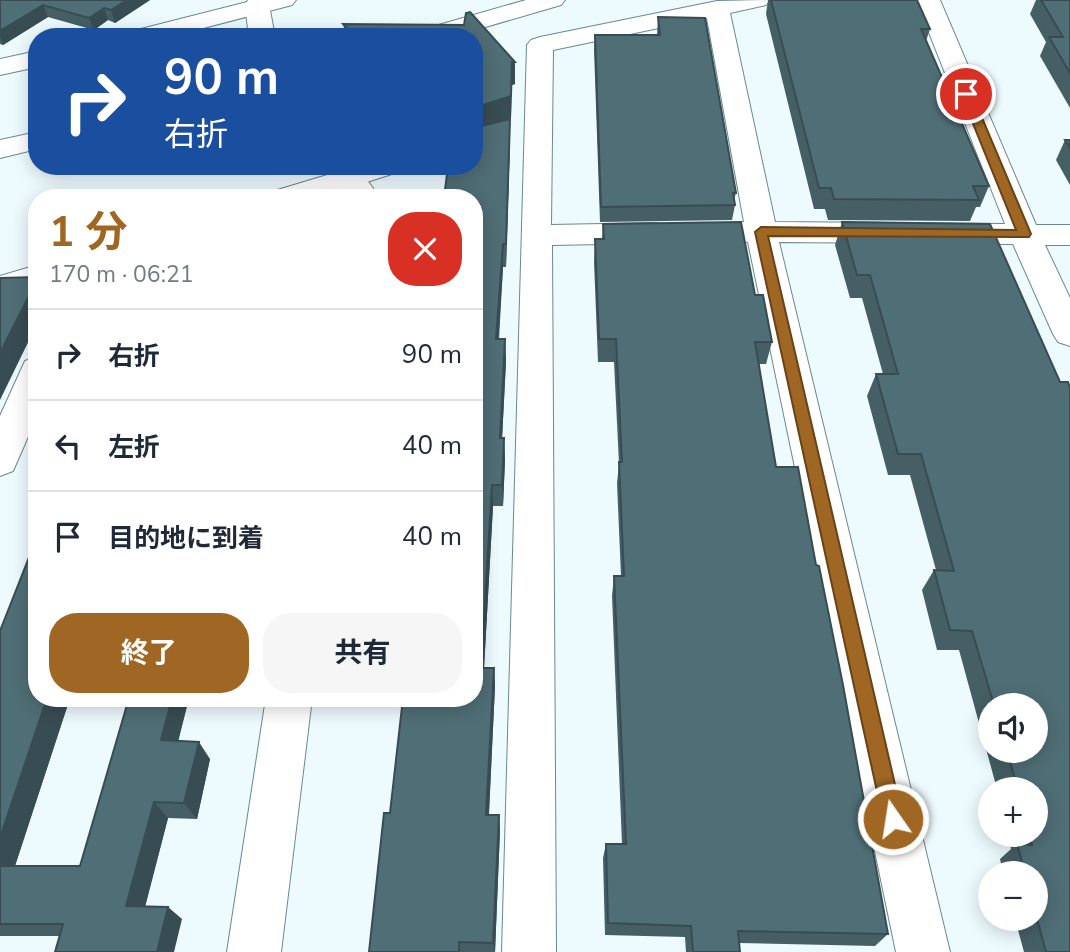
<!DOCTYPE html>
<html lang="ja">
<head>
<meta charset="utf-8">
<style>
	:root { --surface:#fff; --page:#f6f6f7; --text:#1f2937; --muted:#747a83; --line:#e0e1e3; --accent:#9f6723 }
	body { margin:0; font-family:"Nunito Sans","Noto Sans JP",sans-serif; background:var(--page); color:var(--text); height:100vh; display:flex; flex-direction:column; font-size:26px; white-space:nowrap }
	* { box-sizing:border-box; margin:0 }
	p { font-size:23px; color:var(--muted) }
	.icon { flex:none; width:38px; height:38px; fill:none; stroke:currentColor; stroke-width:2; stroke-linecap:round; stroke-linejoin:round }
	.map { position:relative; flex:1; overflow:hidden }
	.panel { position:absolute; left:28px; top:189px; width:455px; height:518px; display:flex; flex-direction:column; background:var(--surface); border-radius:28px; box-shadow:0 4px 18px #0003 }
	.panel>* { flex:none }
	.hud { position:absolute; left:28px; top:28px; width:455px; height:147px; border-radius:28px; box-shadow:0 4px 18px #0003; background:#1a4fa0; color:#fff; overflow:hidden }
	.buttons { position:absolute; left:978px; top:693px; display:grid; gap:14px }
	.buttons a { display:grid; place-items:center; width:70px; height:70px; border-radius:50%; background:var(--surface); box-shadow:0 4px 18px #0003; font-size:35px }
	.pin { position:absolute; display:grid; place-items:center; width:60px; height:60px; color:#fff; margin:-30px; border:4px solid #fff; border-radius:50%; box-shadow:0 2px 7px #0007 }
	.me { position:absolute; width:77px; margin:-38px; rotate:347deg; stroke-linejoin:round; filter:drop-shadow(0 0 5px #0008) }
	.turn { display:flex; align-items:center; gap:24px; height:147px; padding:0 21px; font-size:32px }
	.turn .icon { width:91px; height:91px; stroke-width:2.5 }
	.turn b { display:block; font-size:49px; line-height:60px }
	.round { display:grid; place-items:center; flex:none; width:74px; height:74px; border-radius:28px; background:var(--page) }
	.summary { display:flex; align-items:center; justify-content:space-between; height:119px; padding:0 21px }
	h1 { font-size:42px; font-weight:700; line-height:52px; color:var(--accent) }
	.button { display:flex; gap:14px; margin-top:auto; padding:14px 21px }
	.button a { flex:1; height:80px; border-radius:28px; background:var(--accent); color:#fff; font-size:28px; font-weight:700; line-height:80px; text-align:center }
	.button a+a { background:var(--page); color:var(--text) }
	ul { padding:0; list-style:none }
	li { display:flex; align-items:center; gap:21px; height:91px; padding:0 21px; border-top:2px solid var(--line) }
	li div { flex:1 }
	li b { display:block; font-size:26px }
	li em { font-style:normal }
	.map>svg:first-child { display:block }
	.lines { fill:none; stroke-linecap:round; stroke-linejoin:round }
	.minor-casing { stroke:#6a8891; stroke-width:2 }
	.tertiary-casing { stroke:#6a8891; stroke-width:2 }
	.minor { fill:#fff; fill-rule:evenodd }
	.tertiary { fill:#fff; fill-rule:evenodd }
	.wall { fill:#455f65; fill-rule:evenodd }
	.shaded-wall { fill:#384d53 }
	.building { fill:#506e76; stroke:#384d53; stroke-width:2 }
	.route { fill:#9f6723; stroke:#674317; stroke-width:2 }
</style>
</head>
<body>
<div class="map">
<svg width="1070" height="952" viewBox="0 0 1070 952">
	<rect width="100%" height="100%" fill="#eefbfe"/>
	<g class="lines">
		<defs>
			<g id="minor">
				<polygon points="255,0 296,0 292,5 169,37 126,37 129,32"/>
				<polygon points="770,0 766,5 730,13 775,222 1005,224 916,0 940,0 1036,225 1070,225 1070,245 1045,245 1070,298 1070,346 1058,342 1053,334 1013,244 779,242 950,952 896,952 748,242 725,239 720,232 725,225 744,222 707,18 553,50 551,225 655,223 666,226 671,233 666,240 655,243 552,245 556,952 502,952 527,45 531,40 540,37 717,1"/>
				<polygon points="37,51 37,67 0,75 0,59"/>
				<polygon points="357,166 402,166 398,172 317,198 270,198 274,191"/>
				<polygon points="37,265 37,287 0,298 0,276"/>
				<polygon points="37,357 37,416 13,471 0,476 0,416 25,361"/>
			</g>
			<g id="tertiary">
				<polygon points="248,0 272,0 269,5 275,37 249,37 245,5"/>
				<polygon points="526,0 565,0 561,5 451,37 411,37 414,32"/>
				<polygon points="37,132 37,149 0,158 0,140"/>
				<polygon points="326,166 356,166 373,188 371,198 341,198 343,189"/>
				<polygon points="266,698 312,698 281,952 227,952"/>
			</g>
		</defs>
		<use href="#minor" class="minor-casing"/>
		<use href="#tertiary" class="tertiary-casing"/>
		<use href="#minor" class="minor"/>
		<use href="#tertiary" class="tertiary"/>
	</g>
	<g class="wall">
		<polygon points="0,0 150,0 115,23 108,20 94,30 48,17 3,45 0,44"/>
		<polygon points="768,0 917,0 930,29 926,41 989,186 980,207 976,207 970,221 828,220 825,209 814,209 766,14"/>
		<polygon points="1036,0 1070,0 1070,108 1040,56 1046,42 1030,14"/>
		<polygon points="470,12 515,62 515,84 512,85 511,118 505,120 510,119 510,141 506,267 503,267 499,339 505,339 506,361 502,438 504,438 505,460 503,506 493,506 484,668 494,668 495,686 489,815 499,815 500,830 495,952 369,952 384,813 390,813 403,698 474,698 474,198 444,198 448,166 474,166 474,37 346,37 343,24 464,25 466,13"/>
		<polygon points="658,17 736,193 734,200 735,205 732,220 600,222 594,49 595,35 657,35"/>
		<polygon points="1065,140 1070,140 1070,185 1056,160"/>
		<path d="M842,222L990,224L1070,952H1024L1015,919H1036V873H1003L1000,859L1011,849L1008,835H1036V789H997L959,650H937L922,590L934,570H936L910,475H888L867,396L876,374H883L862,298H850L835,245ZM990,705H1036V751H990Z"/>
		<polygon points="603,224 755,295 772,342 766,364 759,364 776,467 816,565 888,934 875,946 739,943 740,952 686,952 685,937 605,935 603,858 606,844 622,844 612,596 614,576 621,576 617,483 619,464 614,362 598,362 594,262 595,239 602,239"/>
		<polygon points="0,631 37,698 70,698 15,866 80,866 129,698 189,698 178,741 210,759 197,819 168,818 145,906 182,919 59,936 0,936"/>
	</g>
	<g class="shaded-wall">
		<polygon points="127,0 150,0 115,23 111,10"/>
		<polygon points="43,5 48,17 3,45 0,37 0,31"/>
		<polygon points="104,8 108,20 94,30 89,18"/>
		<polygon points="512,62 515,62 515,84 512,85 511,118 474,131 474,108"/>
		<polygon points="510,119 510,141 506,267 506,244"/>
		<polygon points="503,244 503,267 497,361 496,339"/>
		<polygon points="37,280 37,324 0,400 0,353"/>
		<polygon points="505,339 506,361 501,460 500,438"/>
		<polygon points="504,438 505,460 503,506 502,485"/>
		<polygon points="492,485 493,506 483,686 481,668"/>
		<polygon points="494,668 495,686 488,830 486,815"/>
		<polygon points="47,698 70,698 10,881 0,873 0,838"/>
		<polygon points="172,698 189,698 174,758 161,740"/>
		<polygon points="199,742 210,759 197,819 184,803"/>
		<polygon points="154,802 168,818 142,919 126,906"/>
		<polygon points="499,815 500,830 495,952 493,943"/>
		<polygon points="168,907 182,919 174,952 157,952"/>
	</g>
	<g class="building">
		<polygon points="0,0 127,0 111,10 104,8 89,18 43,5 0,31"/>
		<polygon points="771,0 917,0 930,29 921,29 989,186 973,186 979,200 834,199 831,188 819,188"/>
		<polygon points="1041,0 1070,0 1070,73 1049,37 1063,37"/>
		<polygon points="470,12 515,62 512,62 511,96 474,108 474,37 355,37 343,24 464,25 466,13"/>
		<polygon points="658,17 705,18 736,193 733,193 735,205 601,207 595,35 660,35"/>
		<polygon points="510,119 506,244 503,244 496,339 505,339 500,438 504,438 502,485 492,485 481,668 494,668 486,815 499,815 493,943 459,942 459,952 369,952 384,813 390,813 403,698 474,698 474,198 444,198 448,166 474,166 474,128"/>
		<polygon points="1065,140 1070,140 1070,148"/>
		<polygon points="264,191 320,192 318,198 262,198"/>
		<polygon points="741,222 755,295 763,295 772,342 755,342 776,467 798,467 816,565 819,566 843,685 888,934 738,931 740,952 693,952 691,926 608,923 606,844 626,844 614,576 624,576 619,462 622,462 616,339 599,339 595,239 604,239 603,224"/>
		<polygon points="842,222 990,224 1060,382 1068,382 1070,388 1070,952 1046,952 1036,915 1036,873 1025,873 1017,844 1032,845 1029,835 1036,835 1036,789 1018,789 1007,751 1036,751 1036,705 994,705 972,631 950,630 934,570 954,571 921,454 898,454 876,374 898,374 870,275 857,275"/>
		<polygon points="37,277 37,280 0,353 0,278"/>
		<polygon points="37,537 37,698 47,698 0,838 0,631"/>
		<polygon points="129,698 172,698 161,740 199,742 184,803 154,802 126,906 168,907 157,952 55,952 63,924 0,924 0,866 80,866"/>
	</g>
	<polygon class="route" points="962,91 972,94 1031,234 1029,237 768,236 903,819 901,826 893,829 886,826 883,819 755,232 761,227 1016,230 961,94"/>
</svg>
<div class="buttons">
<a><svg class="icon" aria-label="sound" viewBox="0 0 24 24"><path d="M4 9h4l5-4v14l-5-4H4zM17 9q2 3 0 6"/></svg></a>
<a>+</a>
<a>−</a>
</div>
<div class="pin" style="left:966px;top:94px;background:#d93025"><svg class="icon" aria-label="arrive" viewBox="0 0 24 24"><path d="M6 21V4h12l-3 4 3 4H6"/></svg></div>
<svg class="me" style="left:893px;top:819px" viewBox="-20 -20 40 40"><circle r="17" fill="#9f6723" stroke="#fff" stroke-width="3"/><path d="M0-11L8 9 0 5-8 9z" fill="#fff"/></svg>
<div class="hud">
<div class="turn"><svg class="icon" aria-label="right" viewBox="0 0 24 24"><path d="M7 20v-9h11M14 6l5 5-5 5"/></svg><div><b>90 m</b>右折</div></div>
</div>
<section class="panel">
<div class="summary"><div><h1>1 分</h1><p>170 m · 06:21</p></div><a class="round" style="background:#d93025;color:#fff"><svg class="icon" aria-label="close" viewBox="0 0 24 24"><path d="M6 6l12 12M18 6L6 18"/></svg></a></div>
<ul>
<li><svg class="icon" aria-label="right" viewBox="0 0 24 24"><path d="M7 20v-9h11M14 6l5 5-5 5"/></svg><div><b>右折</b></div><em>90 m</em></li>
<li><svg class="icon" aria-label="left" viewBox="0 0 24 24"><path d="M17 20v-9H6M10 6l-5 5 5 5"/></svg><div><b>左折</b></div><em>40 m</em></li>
<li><svg class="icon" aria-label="arrive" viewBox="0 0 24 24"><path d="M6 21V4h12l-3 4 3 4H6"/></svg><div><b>目的地に到着</b></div><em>40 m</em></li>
</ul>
<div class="button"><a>終了</a><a>共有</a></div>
</section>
</div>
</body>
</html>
